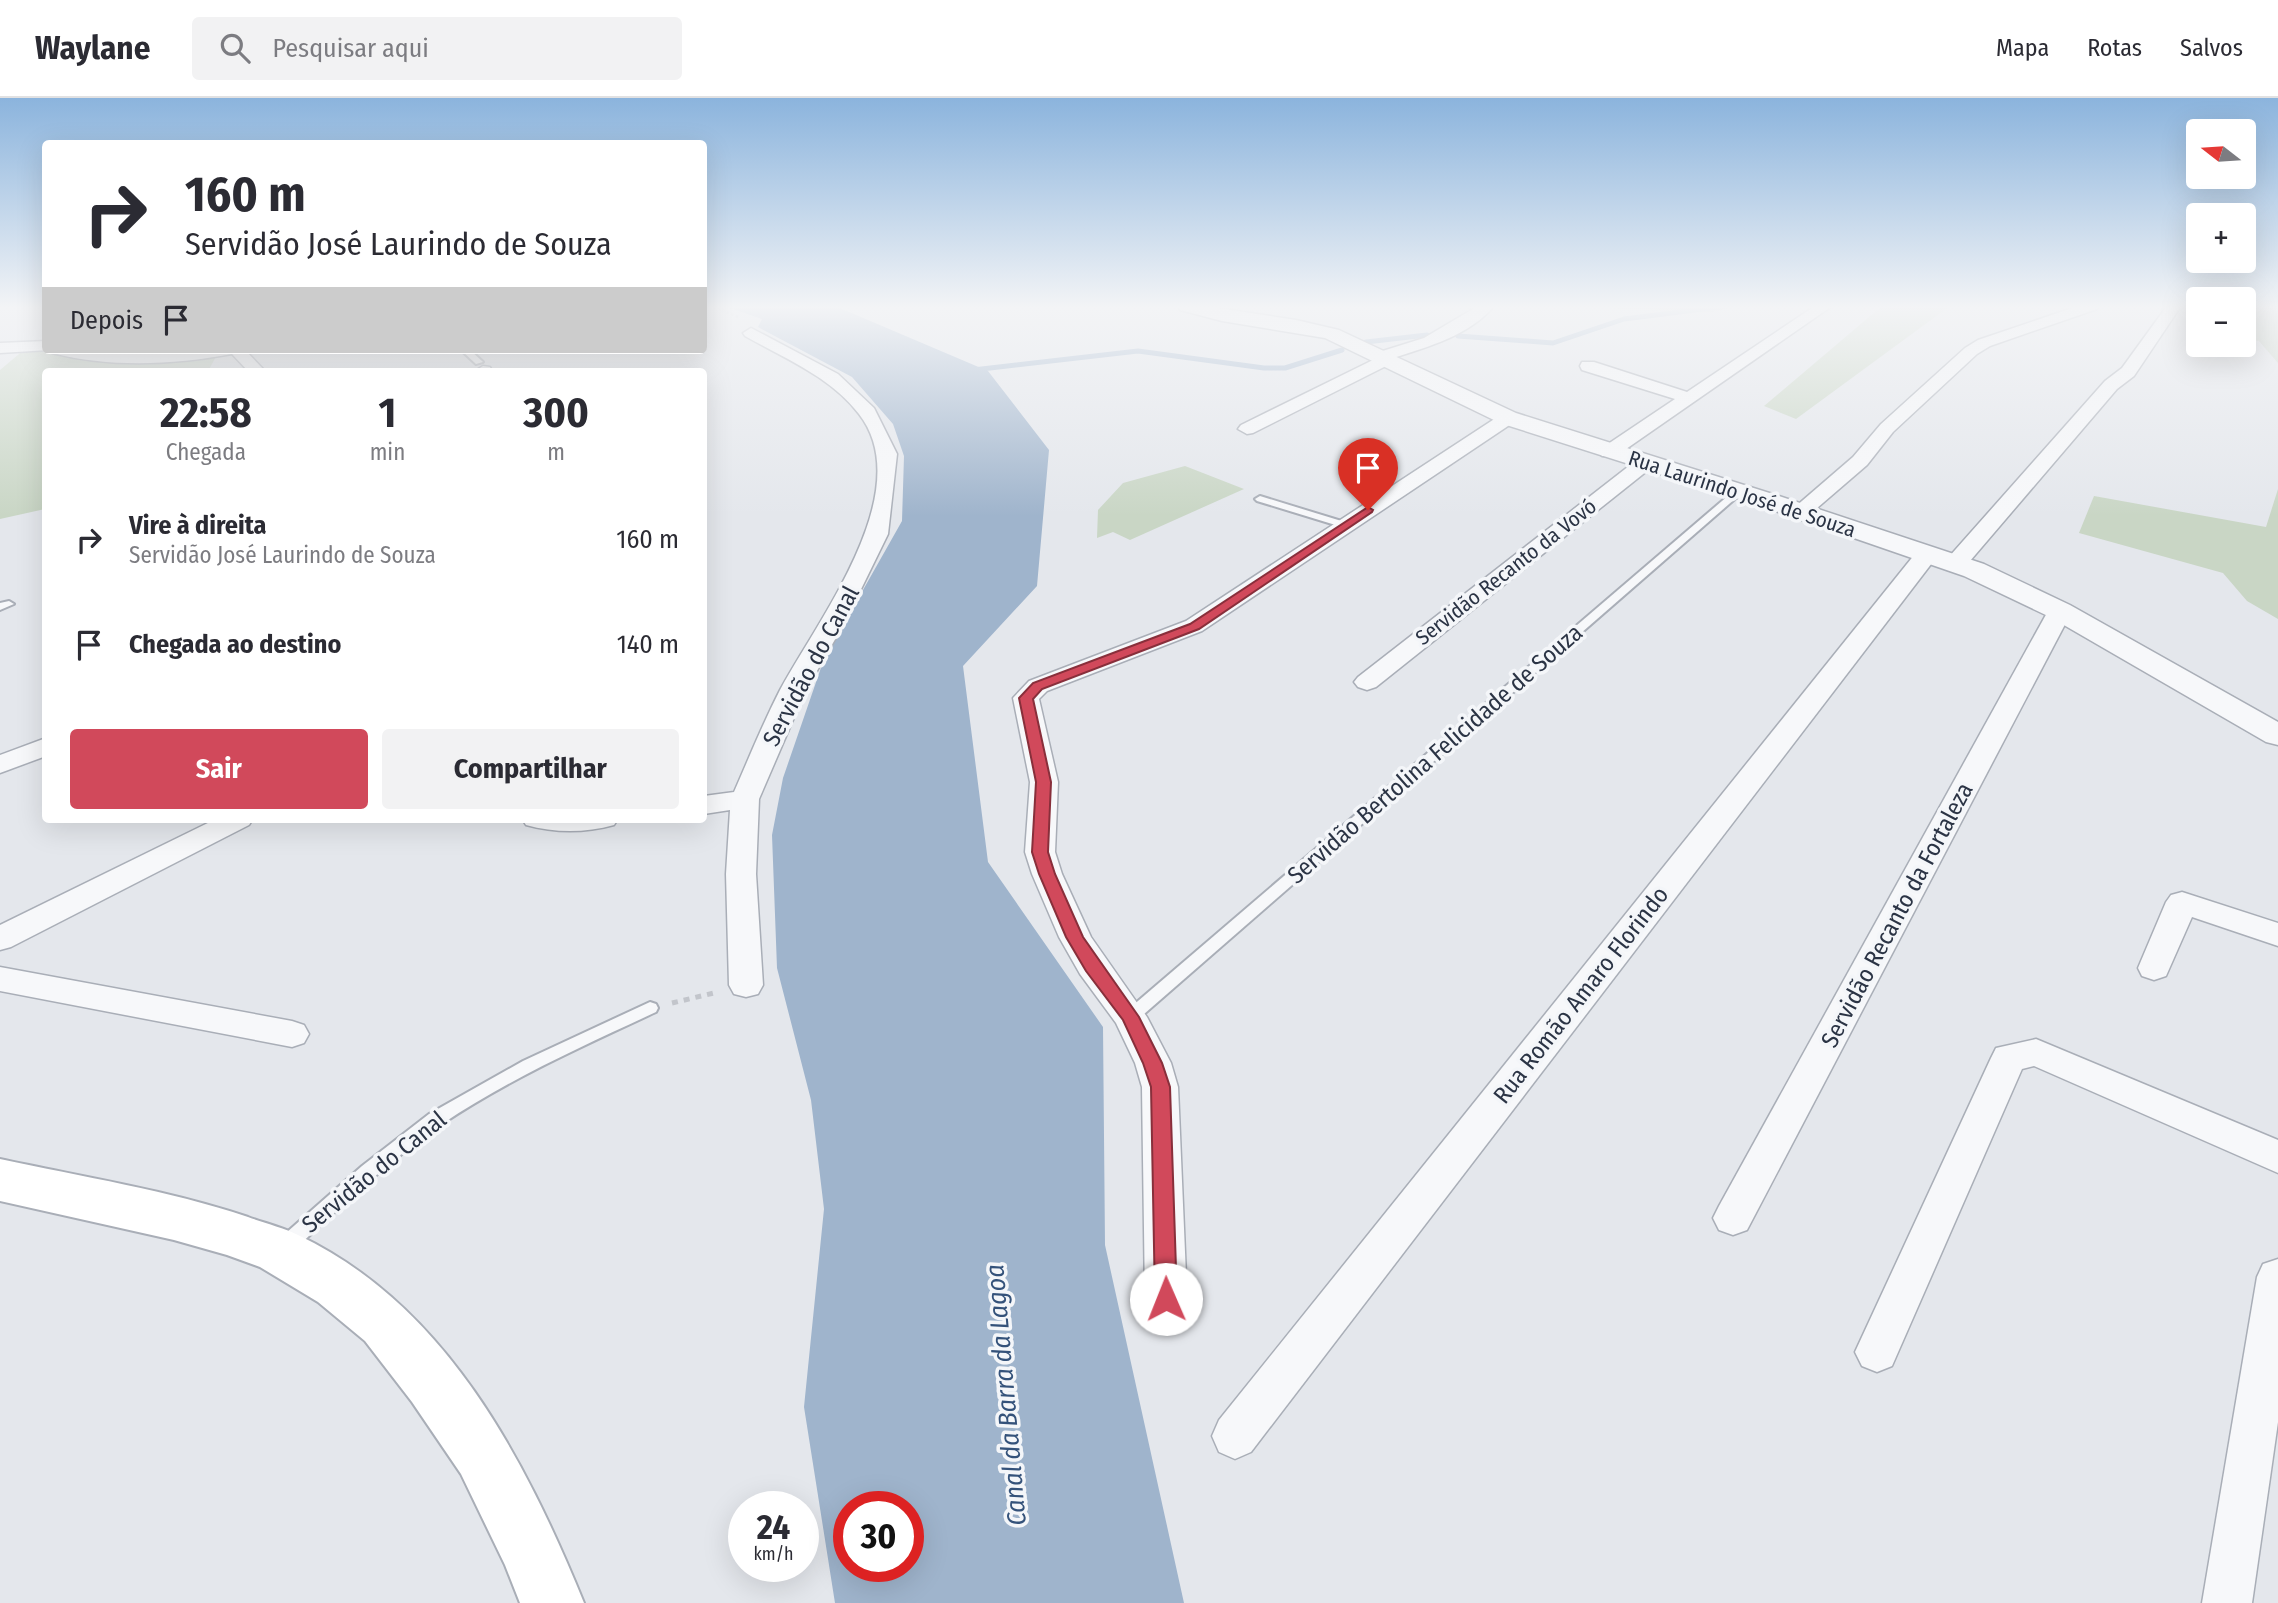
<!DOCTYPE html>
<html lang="pt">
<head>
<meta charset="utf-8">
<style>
	:root { --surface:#fff; --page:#f2f2f3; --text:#2b2b33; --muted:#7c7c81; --line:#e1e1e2; --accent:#d1495b }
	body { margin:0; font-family:"Fira Sans Condensed",sans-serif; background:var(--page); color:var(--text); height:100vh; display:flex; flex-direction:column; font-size:26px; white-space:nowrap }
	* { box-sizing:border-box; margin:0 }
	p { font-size:23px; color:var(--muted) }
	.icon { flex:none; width:38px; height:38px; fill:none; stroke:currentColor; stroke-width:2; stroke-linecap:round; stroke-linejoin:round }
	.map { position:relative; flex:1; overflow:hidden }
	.sheet { position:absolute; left:42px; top:270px; width:665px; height:455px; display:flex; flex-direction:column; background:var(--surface); border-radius:7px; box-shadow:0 7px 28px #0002 }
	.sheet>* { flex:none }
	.guide { position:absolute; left:42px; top:42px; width:665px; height:214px; border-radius:7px; box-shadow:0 7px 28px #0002; background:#fff; color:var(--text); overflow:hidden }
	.needle { width:46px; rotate:287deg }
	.fabs { position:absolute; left:2186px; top:21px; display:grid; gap:14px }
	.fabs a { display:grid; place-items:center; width:70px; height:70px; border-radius:7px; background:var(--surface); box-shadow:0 7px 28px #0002; font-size:35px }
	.speed { position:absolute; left:728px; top:1393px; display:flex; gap:14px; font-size:35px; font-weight:700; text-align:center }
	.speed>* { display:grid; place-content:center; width:91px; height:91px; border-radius:50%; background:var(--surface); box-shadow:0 7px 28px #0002; line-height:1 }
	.speed small { font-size:18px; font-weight:400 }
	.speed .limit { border:10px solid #d22; background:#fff; color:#111 }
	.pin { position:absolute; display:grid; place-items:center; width:60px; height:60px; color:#fff; margin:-72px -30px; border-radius:50% 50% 50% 0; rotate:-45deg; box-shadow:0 0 7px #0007 }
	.pin .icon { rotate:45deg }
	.me { position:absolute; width:77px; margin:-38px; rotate:359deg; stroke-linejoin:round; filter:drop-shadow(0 0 5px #0008) }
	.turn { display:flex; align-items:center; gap:24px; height:147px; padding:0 28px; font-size:32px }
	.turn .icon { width:91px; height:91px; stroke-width:2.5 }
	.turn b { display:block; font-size:49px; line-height:60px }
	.then { display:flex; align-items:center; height:66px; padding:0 28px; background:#0003; gap:14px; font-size:26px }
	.eta { display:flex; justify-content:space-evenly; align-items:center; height:119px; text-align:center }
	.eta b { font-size:42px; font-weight:700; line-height:49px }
	.cta { display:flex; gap:14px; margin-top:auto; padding:14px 28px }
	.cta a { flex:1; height:80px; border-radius:7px; background:var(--accent); color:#fff; font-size:28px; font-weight:700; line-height:80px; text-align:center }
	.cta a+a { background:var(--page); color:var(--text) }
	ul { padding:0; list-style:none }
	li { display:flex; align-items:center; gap:21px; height:105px; padding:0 28px }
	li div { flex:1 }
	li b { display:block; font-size:26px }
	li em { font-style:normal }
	header { display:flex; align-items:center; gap:42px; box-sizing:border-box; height:98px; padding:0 35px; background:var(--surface); border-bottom:2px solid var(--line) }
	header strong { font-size:33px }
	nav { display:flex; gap:38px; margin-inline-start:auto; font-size:24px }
	.search { width:490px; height:63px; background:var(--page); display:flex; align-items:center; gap:18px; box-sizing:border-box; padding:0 24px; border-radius:7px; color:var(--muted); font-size:26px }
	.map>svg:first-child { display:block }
	.green { fill:#c9d6c5 }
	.water { fill:#9fb4cc; fill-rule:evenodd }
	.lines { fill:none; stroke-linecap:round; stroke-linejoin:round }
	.stream { stroke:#9fb4cc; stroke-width:5 }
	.service-casing { stroke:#a9aeb7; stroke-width:4 }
	.minor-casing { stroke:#a9aeb7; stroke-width:3 }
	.tertiary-casing { stroke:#a9aeb7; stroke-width:3 }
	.secondary-casing { stroke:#a9aeb7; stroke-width:4 }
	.path-far1 { stroke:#c2c5cb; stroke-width:2.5; stroke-dasharray:2.5 2.5; stroke-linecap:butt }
	.path { stroke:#c2c5cb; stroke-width:5; stroke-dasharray:6 6; stroke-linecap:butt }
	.service { fill:#f7f8fa; fill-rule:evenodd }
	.minor { fill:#f7f8fa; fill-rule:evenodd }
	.tertiary { fill:#f7f8fa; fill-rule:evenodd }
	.secondary { fill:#fff; fill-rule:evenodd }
	.route { fill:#d1495b; stroke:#882f3b; stroke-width:2 }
	.labels { text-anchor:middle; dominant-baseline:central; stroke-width:7; stroke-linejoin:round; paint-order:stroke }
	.far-street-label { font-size:21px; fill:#2b3445; stroke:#f4f6f9 }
	.street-label { font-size:24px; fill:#2b3445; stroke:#f4f6f9 }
	.water-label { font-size:26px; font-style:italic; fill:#34527a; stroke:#f4f6f9 }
</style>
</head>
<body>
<header>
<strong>Waylane</strong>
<div class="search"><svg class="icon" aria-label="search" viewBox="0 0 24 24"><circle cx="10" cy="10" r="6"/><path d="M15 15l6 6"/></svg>Pesquisar aqui</div>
<nav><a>Mapa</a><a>Rotas</a><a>Salvos</a></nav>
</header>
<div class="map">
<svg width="2278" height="1505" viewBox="0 0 2278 1505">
	<rect width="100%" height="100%" fill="#e4e7ec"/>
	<g class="green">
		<polygon points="1617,208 1736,208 1713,214 1612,210"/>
		<polygon points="1882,208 1950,208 1796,321 1764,308"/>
		<polygon points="2244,208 2278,208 2278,265 2259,243 2244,241"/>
		<polygon points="25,251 38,251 77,261 217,257 208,273 46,273 45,411 0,421 0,272"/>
		<polygon points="1185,368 1244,391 1130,442 1113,434 1097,440 1098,412 1123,385"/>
		<polygon points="2278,391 2278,521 2247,503 2223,475 2079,435 2094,398 2266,429"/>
	</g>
	<path class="water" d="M724,208H835L988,273L1049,352L1037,488L963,568L988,764L1103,929L1105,1147L1184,1505H835L804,1309L824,1111L811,1002L777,870L772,737L783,680L824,561L902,423L904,358L893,326L852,279L758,229L762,221ZM849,1409H908V1468H849Z"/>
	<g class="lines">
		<g class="stream">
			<polyline points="1458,238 1553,245 1624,221 1727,208"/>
			<polyline points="1366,244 1427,237"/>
			<polyline points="973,272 1138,253 1264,270 1285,270 1342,252"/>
		</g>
		<defs>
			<g id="service">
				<polygon points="96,252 108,252 83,260 79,258"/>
				<polygon points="461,252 470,252 483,264 476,266"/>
				<polygon points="1736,391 1744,393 1136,923 1124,923 1122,919 1124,915"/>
				<polygon points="1260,398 1348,425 1350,427 1342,429 1257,403 1255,401"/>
				<polygon points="9,503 14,506 0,512 0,505"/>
				<path d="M650,904L656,906L658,910L656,914C583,948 509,981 442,1026C388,1063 340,1109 292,1154L285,1156L278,1154L275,1148L278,1142L362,1068L429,1016L523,963Z"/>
			</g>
			<g id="minor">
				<path d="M1478,208H1494C1470,237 1428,249 1393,260L1392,265L1253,335L1247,336L1238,331L1241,327L1373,262L1371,259L1373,256L1424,240Z"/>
				<polygon points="1815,208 1832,208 1616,358 1602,358 1600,354 1602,350 1675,301 1582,272 1580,268 1582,264 1594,264 1687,294"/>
				<polygon points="2078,208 2099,208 2097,211 1990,248 1977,256 1893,334 1867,367 1809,417 1795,417 1792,413 1795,409 1853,359 1881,326 1965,250 1978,242"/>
				<polygon points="2167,208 2181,208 2134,278 2117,291 1964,470 1948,470 1945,465 1948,460 2105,283 2122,270"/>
				<path d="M751,230L838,276L874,310L897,356L888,436L845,524L806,592L759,701L756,776L763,887L758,896L746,899L734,896L729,887L726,776L730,712L704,716V698L734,694C749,660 763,625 780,592C817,523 919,393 859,316C831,279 784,260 745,238L743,235Z"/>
				<polygon points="46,243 46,252 49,252 0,255 0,245"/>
				<path d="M50,252L120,255L245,252L265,273H248L232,256C173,267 111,270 52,255Z"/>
				<polygon points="483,268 490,269 492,273 475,273"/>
				<polygon points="1508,315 1517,320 1514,324 1202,533 1047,593 1039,601 1058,684 1055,754 1062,776 1091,839 1147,919 1171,965 1178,989 1187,1201 1181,1214 1166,1220 1151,1214 1145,1201 1142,989 1135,965 1116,925 1080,876 1059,839 1032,776 1025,754 1030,684 1013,600 1029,583 1186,523 1502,316"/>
				<polygon points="1645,359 1655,365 1652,369 1376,589 1367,592 1358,589 1354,584 1358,579 1638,361"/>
				<polygon points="1927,449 1935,451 1938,456 1935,461 1251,1354 1235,1361 1219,1354 1212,1338 1219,1322 1919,451"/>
				<polygon points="2060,506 2068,508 2072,513 1747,1132 1733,1137 1719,1132 1713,1120 1719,1108 2048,513 2052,508"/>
				<polygon points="46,640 46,658 0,675 0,657"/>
				<polygon points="216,721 253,721 249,727 11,849 0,852 0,827"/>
				<path d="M522,721H618L614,727C585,735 555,735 526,727Z"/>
				<polygon points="2182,794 2278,825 2278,848 2192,819 2166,878 2154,882 2142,878 2138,870 2166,804 2171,797"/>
				<polygon points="0,869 292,923 304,927 309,936 304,945 292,949 0,893"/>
				<polygon points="2036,941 2278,1042 2278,1075 2034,968 2022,971 1892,1268 1877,1274 1862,1268 1855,1254 1991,960 1996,950"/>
				<polygon points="2278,1161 2278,1324 2252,1505 2202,1505 2257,1179 2263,1166"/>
			</g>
			<polygon id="tertiary" points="1178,208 1205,208 1296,222 1339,232 1516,315 1779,398 1984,466 2070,507 2278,624 2278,647 2266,644 2050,519 1964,478 1761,408 1500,325 1325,240 1222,223 1180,212"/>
			<path id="secondary" d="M0,1061C83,1079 168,1092 248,1119C264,1125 282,1129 298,1137C446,1207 525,1361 584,1505H520L505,1467L461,1376L412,1304L365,1243L318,1204L260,1169L227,1157L174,1142L0,1103Z"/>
		</defs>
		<use href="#service" class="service-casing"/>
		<use href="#minor" class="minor-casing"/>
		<use href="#tertiary" class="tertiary-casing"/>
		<use href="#secondary" class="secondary-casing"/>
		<polyline class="path-far1" points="713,208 738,219"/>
		<polyline class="path" points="672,905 714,895"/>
		<use href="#service" class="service"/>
		<use href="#minor" class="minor"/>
		<use href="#tertiary" class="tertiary"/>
		<use href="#secondary" class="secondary"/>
	</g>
	<linearGradient id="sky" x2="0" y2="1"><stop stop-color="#8bb4dd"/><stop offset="0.5" stop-color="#f3f4f6"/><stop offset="1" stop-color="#f3f4f6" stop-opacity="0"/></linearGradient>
	<rect width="2278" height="418" fill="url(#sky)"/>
	<polygon class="route" points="1368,409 1373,412 1372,414 1199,531 1042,591 1033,601 1051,684 1048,754 1055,776 1083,839 1139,919 1162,965 1170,989 1177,1201 1174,1208 1166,1211 1158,1208 1155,1201 1151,989 1143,965 1123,922 1086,873 1066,839 1039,776 1032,754 1036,684 1019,600 1033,585 1190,526"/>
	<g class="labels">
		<g class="far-street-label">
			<text transform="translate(1742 396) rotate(18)">Rua Laurindo José de Souza</text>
			<text transform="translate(1506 474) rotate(-38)">Servidão Recanto da Vovó</text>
		</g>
		<g class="street-label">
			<text transform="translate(811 568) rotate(-62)">Servidão do Canal</text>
			<text transform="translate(1435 656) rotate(-41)">Servidão Bertolina Felicidade de Souza</text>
			<text transform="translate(1897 817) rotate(-62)">Servidão Recanto da Fortaleza</text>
			<text transform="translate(1581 897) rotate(-52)">Rua Romão Amaro Florindo</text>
			<text transform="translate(374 1074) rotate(-39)">Servidão do Canal</text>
		</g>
		<g class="water-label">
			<text transform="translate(1006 1297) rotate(-95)">Canal da Barra da Lagoa</text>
		</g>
	</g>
</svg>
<div class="fabs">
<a><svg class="needle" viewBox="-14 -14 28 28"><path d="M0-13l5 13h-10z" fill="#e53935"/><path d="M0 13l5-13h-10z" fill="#7c7c81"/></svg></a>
<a>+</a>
<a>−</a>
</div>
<div class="speed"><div>24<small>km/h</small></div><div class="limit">30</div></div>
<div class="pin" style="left:1368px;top:412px;background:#d93025"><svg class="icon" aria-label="arrive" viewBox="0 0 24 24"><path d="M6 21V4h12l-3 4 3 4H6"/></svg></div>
<svg class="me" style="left:1166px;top:1201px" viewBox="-20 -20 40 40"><circle r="19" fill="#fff"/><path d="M0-13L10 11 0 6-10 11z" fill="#d1495b"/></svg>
<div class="guide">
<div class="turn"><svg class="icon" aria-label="right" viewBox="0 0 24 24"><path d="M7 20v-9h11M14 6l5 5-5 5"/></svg><div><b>160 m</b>Servidão José Laurindo de Souza</div></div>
<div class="then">Depois<svg class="icon" aria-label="arrive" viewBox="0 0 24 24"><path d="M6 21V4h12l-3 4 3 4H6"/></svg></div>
</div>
<section class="sheet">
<div class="eta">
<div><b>22:58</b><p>Chegada</p></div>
<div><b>1</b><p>min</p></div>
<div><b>300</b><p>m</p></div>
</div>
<ul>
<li><svg class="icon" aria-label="right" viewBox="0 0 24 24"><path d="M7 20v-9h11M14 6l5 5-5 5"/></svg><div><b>Vire à direita</b><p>Servidão José Laurindo de Souza</p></div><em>160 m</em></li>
<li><svg class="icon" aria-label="arrive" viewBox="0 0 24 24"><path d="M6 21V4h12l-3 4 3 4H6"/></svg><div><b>Chegada ao destino</b></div><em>140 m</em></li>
</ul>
<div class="cta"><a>Sair</a><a>Compartilhar</a></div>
</section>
</div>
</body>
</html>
